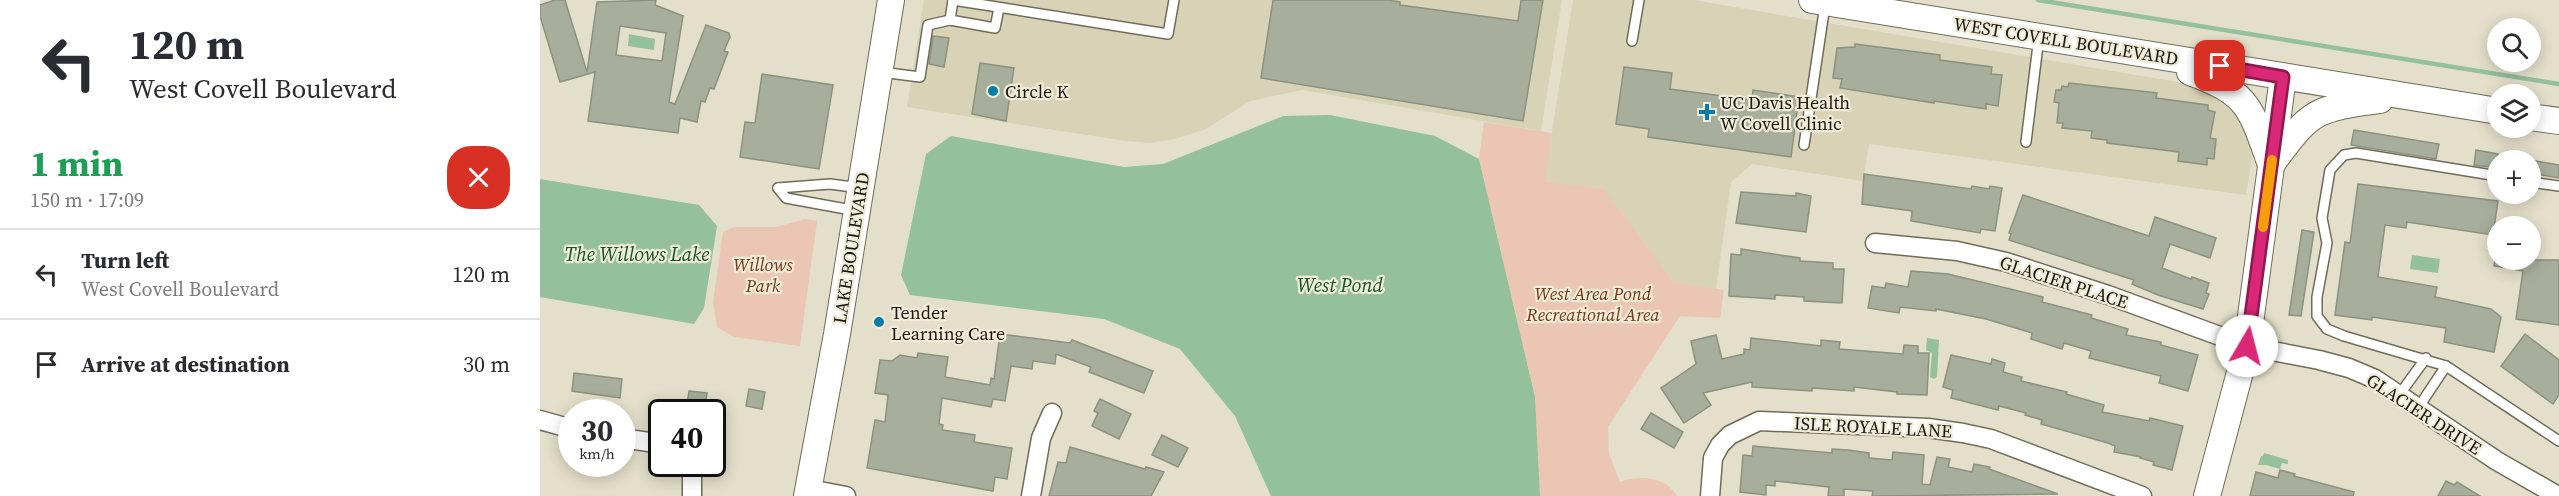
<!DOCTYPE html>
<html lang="en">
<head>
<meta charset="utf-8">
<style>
	:root { --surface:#fff; --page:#f2f2f3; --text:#2b2b33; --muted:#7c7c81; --line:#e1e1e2 }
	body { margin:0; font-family:"Source Serif 4",serif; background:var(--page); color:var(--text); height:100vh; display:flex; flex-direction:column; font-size:22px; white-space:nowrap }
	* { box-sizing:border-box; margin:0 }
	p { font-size:20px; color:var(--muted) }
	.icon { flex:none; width:33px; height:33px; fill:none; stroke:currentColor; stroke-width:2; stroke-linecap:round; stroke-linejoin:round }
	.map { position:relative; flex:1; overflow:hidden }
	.details { display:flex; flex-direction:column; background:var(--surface); width:540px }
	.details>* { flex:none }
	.hud { background:#fff; color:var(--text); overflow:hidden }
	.controls { position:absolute; left:1947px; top:18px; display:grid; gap:12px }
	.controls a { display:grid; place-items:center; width:54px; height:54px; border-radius:50%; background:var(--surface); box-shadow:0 3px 15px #0003; font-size:30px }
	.speed { position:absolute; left:18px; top:399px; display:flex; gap:12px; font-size:30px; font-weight:700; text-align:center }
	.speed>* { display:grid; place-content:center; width:78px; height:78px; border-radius:50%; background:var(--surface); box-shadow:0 3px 15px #0003; line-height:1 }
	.speed small { font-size:15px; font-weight:400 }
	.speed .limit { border:3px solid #111; border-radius:9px; background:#fff; color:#111 }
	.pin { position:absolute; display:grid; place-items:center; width:51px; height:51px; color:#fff; margin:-26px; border-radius:12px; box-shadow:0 3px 9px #0006 }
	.me { position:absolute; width:66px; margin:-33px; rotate:8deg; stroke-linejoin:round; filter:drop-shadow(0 0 4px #0008) }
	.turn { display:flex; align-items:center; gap:21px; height:126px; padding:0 30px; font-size:27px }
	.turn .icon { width:78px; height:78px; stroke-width:2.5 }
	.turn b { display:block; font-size:42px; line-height:51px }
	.round { display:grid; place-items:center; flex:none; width:63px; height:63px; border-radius:24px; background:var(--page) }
	.head { display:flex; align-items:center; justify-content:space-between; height:102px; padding:0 30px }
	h1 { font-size:36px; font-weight:700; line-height:45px; color:#1e9e55 }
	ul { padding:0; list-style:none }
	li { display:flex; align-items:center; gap:18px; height:90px; padding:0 30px; border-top:2px solid var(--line) }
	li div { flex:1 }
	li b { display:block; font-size:22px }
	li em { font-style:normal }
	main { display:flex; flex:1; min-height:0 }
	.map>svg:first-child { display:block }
	.built { fill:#d8d2b7 }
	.green { fill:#ecc6b5 }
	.water { fill:#94c09c }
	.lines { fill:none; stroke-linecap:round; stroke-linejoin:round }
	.stream { stroke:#94c09c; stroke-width:4.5 }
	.building { fill:#a7ae9b; stroke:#8b927f; stroke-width:1.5; fill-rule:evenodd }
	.lane-casing { stroke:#706c59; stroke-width:12 }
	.street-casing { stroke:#706c59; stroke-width:21 }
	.secondary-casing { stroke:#706c59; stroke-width:28 }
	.lane { stroke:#fff; stroke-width:9 }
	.street { stroke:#fff; stroke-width:18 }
	.secondary { stroke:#fff; stroke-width:26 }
	.route-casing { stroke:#8e194d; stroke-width:15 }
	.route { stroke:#db2777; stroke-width:10 }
	.slow { stroke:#f59e0b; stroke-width:10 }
	.poi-dot { fill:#077da5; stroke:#f0ecd7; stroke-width:2 }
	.labels { text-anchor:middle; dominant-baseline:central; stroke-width:4.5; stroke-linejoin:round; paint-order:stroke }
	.street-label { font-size:18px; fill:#1b1912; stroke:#f0ecd7 }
	.poi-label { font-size:18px; fill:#1b1912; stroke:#f0ecd7; text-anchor:start }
	.park-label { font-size:18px; font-style:italic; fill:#783818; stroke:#f0ecd7 }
	.water-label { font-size:20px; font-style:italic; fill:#115729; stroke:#f0ecd7 }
</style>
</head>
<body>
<main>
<section class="details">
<div class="hud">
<div class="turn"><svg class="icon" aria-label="left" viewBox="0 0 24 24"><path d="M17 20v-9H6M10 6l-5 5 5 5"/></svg><div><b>120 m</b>West Covell Boulevard</div></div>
</div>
<div class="head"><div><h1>1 min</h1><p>150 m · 17:09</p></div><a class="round" style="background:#d93025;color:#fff"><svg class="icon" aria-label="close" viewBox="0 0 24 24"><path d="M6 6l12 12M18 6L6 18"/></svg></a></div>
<ul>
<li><svg class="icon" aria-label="left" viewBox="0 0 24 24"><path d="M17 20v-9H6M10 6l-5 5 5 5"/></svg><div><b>Turn left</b><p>West Covell Boulevard</p></div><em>120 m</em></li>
<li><svg class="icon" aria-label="arrive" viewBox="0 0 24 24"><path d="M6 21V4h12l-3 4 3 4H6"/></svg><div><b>Arrive at destination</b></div><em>30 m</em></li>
</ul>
</section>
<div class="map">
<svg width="2019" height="496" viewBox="0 0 2019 496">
	<rect width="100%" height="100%" fill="#e3dfca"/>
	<g class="built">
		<polygon points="384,0 1022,0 1001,131 762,90 710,101 666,129 635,139 610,143 586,141 367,107"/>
		<polygon points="1033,0 1153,0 1655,85 1700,110 1713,151 1706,195 1329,144 1323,181 1212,164 1191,182 1176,289 1134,282 1064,189 1004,181"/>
	</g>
	<g class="green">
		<path d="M944,122L1012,133L1005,181L1064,189L1134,282L1184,290L1180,318L1140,316L1068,427L1069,454L1080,482C1098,475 1126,476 1137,496H1000L995,397L939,159Z"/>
		<polygon points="265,219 277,221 260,346 194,337 177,327 173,302 183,232 194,227 236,227"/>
	</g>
	<g class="water">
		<polygon points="89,34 115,39 114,50 88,46"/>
		<polygon points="790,115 895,136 939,159 995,397 1000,496 731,496 695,416 640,349 564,319 370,295 361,275 386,154 411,136 584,167 623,164 743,116"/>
		<polygon points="0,179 159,205 177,226 164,308 154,324 0,297"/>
		<polygon points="1872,255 1900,259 1898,273 1870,269"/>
		<polygon points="1387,338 1399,340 1397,377 1394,379 1390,377 1392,353 1386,350"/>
		<polygon points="1724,453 1748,460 1748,464 1742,463 1740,469 1726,465 1718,465 1721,456 1723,456"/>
	</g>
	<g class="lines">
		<polyline class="stream" points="1498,0 2019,84"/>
	</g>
	<g class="building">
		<path d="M15,0H25L47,72L57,2L116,0L115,5L143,16L129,102L135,104L166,25L189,33L190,37L184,51L188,52L174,89L170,88L165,102L161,101L157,122L140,118L138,133L48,121L55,72L20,82L0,16V5ZM80,26L126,33L122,61L76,55Z"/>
		<polygon points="733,0 848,0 860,2 860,5 978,21 981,0 1003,0 983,121 721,78"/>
		<polygon points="393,36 409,38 404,67 389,64"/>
		<polygon points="1315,44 1400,55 1400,60 1452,67 1451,74 1462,75 1458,106 1446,104 1446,109 1394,101 1394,103 1300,88 1302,79 1293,78 1297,48 1315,47"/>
		<polygon points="440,63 474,68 466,121 432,114"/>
		<polygon points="1084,67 1132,73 1130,89 1212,100 1213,90 1259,97 1251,157 1108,137 1109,129 1076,124"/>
		<polygon points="222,74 293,85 279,169 200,157 205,122 215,123"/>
		<polygon points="1529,83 1617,93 1616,98 1668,105 1668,110 1675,112 1670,138 1676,139 1674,159 1667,158 1667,165 1638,161 1639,152 1567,143 1567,140 1551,138 1552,131 1522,128 1523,123 1517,123 1519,103 1514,102 1516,90 1521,90 1522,86 1528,87"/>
		<polygon points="1814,130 1899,144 1896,159 1811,145"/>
		<polygon points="1936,150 1958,154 1958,168 1934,165"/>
		<polygon points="1990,160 2019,165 2019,178 1990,173"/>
		<polygon points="1324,174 1431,189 1432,186 1449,189 1450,186 1462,188 1455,231 1441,229 1440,233 1371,221 1372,211 1322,204"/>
		<polygon points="1818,184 1958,201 1953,235 1867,222 1866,228 1845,225 1838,277 1897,287 1895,297 1951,309 1961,317 1954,352 1904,342 1906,328 1832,317 1832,320 1795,315 1805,242 1810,243"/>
		<polygon points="1201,192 1256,196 1256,193 1271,196 1266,232 1196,223"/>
		<polygon points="1483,195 1609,236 1615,217 1676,238 1670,258 1630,244 1622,268 1651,279 1652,277 1669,283 1666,293 1669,294 1663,309 1618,295 1592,284 1594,280 1469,240 1471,234 1469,233"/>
		<polygon points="1762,230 1774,232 1761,316 1749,315"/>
		<polygon points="1201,249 1260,258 1260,261 1293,263 1293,269 1304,269 1302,303 1264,301 1264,297 1235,295 1235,299 1189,296 1191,254 1201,255"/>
		<polygon points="1955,260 2019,260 2019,325 1976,319 1983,271 1954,266"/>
		<polygon points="1371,271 1408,274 1503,297 1502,302 1552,315 1551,318 1588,329 1586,335 1621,342 1621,345 1658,355 1648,391 1619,383 1621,376 1549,358 1551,351 1524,343 1522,349 1491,339 1492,333 1446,319 1396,309 1396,311 1360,307 1359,313 1328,308 1332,286 1345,288 1346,283 1368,287"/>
		<polygon points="460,334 530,343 532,340 613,371 604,393 549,372 551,367 516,354 515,364 493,361 492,369 471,366 465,401 453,399 451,407 402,398 399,424 403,425 402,430 435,435 434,442 472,448 467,479 455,477 453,491 327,468 335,420 345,422 348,395 335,393 340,360 352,361 360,355 377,358 378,353 408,357 405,377 450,385 451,378 454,379"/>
		<polygon points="1985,334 2019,360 2019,395 2013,404 1961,366"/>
		<polygon points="1176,335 1182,359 1204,354 1204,349 1210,350 1211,338 1281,346 1281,340 1300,342 1299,349 1363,354 1364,345 1378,346 1378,353 1389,353 1387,395 1357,394 1357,392 1314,387 1314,391 1272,388 1272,391 1212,387 1212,382 1163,393 1171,405 1144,423 1121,388 1156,364 1151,341"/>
		<polygon points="1411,355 1451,364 1452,359 1465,363 1463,372 1482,377 1481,381 1527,392 1526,394 1564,405 1562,412 1609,421 1610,418 1643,426 1632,470 1613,465 1614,462 1600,458 1601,457 1574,452 1575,446 1568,443 1501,424 1502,420 1485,415 1486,413 1459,406 1458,410 1411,398 1413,390 1403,387"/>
		<polygon points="34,373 82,379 80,398 32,391"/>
		<polygon points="209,389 225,392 222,409 206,406"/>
		<polygon points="149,391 167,393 164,412 146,410"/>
		<polygon points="560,399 591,414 579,439 552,426 558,413 554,411"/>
		<polygon points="1111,413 1143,432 1134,448 1101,429"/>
		<polygon points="622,435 648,448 638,467 612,455"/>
		<polygon points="1213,446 1292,453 1292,449 1308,450 1329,453 1329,458 1352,460 1353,452 1384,455 1382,484 1390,485 1397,457 1410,459 1408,467 1432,472 1434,464 1450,467 1449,469 1518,494 1332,496 1333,491 1304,489 1304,496 1288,496 1289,487 1235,481 1235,486 1226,485 1226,495 1200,492 1203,455 1212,456"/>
		<polygon points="530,447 605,469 606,467 624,472 611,496 509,496 518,462 526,463"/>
		<polygon points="1740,470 1755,474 1754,476 1814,492 1813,496 1710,496 1716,472 1738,478"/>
		<polygon points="1906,481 1914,485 1917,482 1940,496 1898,496"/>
	</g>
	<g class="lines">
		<defs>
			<g id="lane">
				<polyline points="413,0 628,34 634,0"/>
				<polyline points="413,0 410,20 455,28 459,8"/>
				<polyline points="1092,41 1099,0"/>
				<polyline points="341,72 380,77 388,25 410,20"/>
				<polyline points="1486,142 1499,37"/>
				<polyline points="1264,145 1285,5"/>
				<polyline points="1958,176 1816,153 1804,155 1790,170 1782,218 1787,243 1777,297 1777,316 1787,329 1804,336 1906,366 2019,441"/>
				<polyline points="1990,182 2019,186"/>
				<polyline points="238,188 246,198 317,211"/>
				<polyline points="238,188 290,184 320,188"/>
				<polyline points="1859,395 1886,358"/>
				<polyline points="1878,408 1906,366"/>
			</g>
			<g id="street">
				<polyline points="1335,243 1417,251 1466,262 1568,295 1707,346 1779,360 1809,368 1835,379 1957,461 2018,496"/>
				<polyline points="0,420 32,429"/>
				<polyline points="82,438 122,444"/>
				<polyline points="147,464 152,472 152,496"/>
				<polyline points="269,489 306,496"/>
				<polyline points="491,496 501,438 512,413"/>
				<polyline points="1170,496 1173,458 1180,445 1190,435 1219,421 1388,428 1423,433 1451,439 1602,496"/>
			</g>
			<g id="secondary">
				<polyline points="1272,0 1958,111"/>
				<path d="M1650,72C1708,93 1710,106 1730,162"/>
				<polyline points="1990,117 2019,121"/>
				<path d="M1733,162C1772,109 1775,109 1840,100"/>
				<polyline points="267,496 297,334 351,0"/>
				<polyline points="1667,496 1707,346 1743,77"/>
			</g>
		</defs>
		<use href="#lane" class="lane-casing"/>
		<use href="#street" class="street-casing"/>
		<use href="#secondary" class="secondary-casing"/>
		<use href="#lane" class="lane"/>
		<use href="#street" class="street"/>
		<use href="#secondary" class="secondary"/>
	</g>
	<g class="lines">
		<defs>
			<polyline id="route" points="1680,66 1743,77 1707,346"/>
		</defs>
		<use href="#route" class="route-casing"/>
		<use href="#route" class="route"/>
		<polyline class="slow" points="1723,227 1732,160"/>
	</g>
	<g class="poi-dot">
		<circle cx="453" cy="91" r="6"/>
		<path d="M1164 103h6v6h6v6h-6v6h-6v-6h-6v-6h6z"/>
		<circle cx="339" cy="322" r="6"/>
	</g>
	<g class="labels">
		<g class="street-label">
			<text transform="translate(1526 41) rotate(9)">WEST COVELL BOULEVARD</text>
			<text transform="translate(311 248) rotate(-81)">LAKE BOULEVARD</text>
			<text transform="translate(1524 282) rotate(18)">GLACIER PLACE</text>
			<text transform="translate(1884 414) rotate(33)">GLACIER DRIVE</text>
			<text transform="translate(1333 427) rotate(3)">ISLE ROYALE LANE</text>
		</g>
		<g class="poi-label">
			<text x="465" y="91">Circle K</text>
			<text x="1180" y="102">UC Davis Health<tspan x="1180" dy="21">W Covell Clinic</tspan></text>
			<text x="351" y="312">Tender<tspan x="351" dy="21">Learning Care</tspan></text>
		</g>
		<g class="park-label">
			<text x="223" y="264">Willows<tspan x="223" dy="21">Park</tspan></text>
			<text x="1053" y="293">West Area Pond<tspan x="1053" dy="21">Recreational Area</tspan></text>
		</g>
		<g class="water-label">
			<text x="97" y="254">The Willows Lake</text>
			<text x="800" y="285">West Pond</text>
		</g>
	</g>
</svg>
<div class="controls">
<a><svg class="icon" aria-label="search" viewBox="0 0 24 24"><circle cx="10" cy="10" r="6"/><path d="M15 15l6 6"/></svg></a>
<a><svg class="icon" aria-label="layers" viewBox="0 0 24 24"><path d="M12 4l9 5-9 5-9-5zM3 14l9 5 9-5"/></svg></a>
<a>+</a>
<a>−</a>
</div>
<div class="speed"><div>30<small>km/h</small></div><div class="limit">40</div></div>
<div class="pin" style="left:1680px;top:66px;background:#d93025"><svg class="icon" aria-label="arrive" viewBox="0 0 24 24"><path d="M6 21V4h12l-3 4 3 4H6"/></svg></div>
<svg class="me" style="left:1707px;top:346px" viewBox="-20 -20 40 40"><circle r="19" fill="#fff"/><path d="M0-13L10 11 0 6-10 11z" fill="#db2777"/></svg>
</div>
</main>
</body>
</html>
